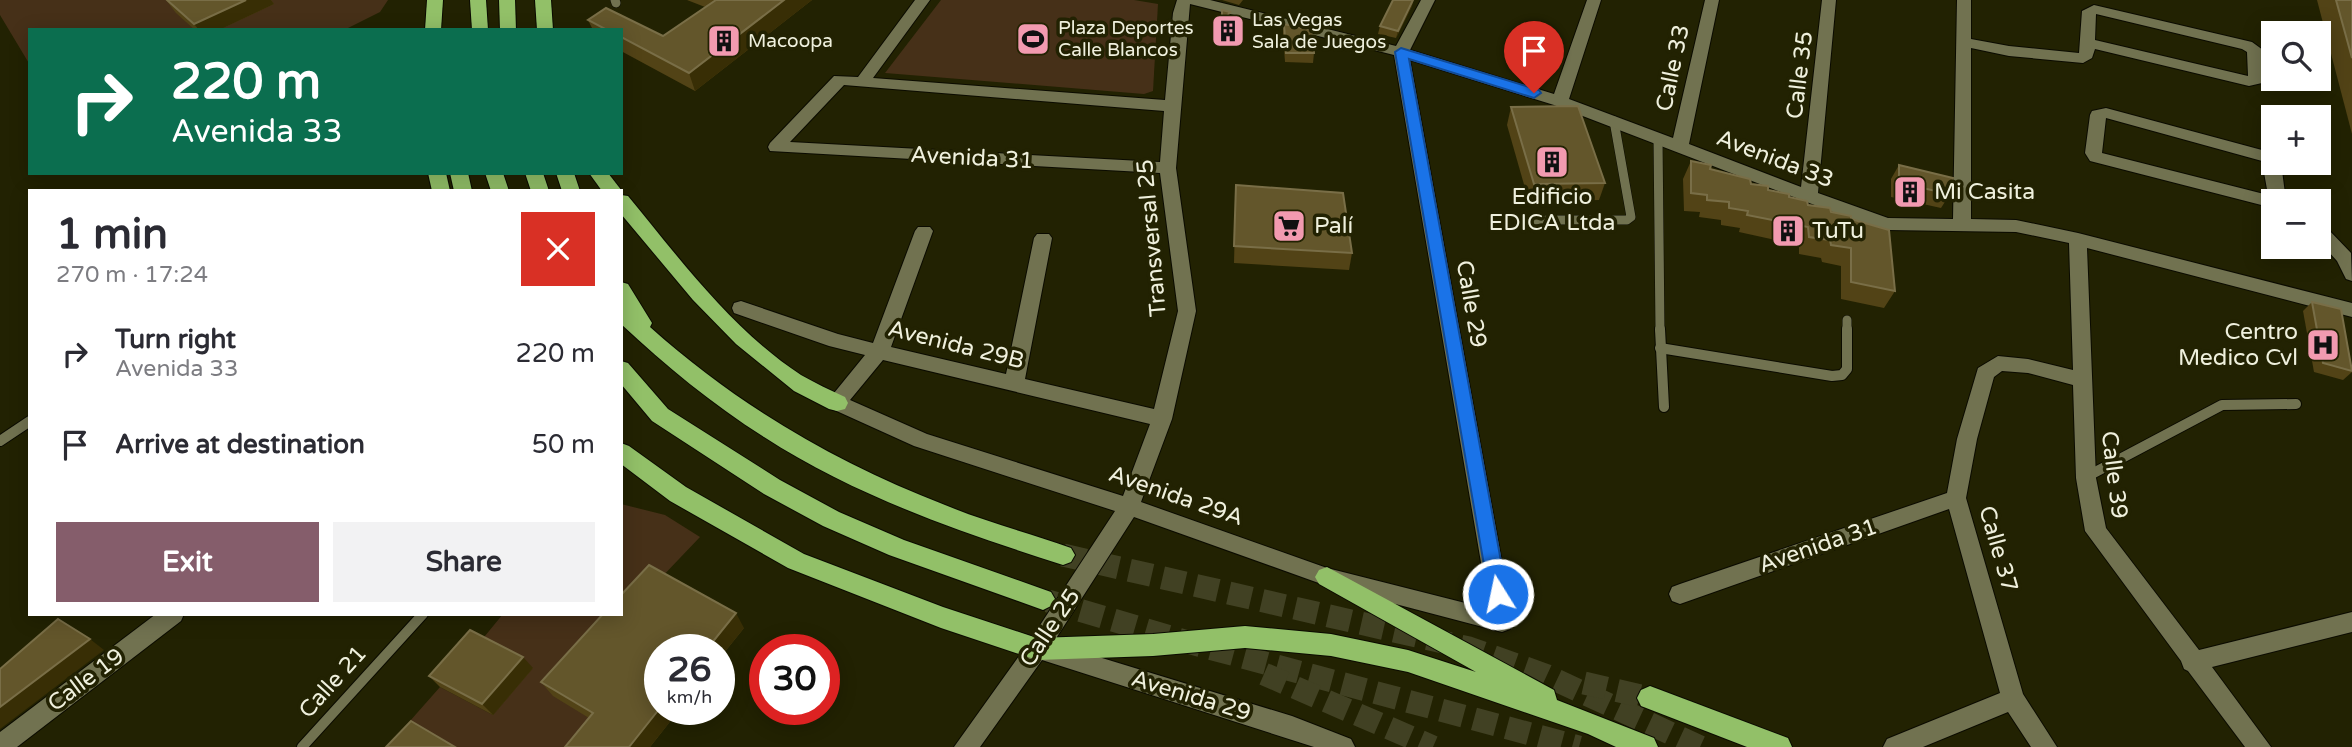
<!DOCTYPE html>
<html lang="en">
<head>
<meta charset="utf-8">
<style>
	:root { --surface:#fff; --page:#f2f2f3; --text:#2b2b33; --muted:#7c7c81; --accent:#855d6b }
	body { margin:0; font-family:"Varela Round",sans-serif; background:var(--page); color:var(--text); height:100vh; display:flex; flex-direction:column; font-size:26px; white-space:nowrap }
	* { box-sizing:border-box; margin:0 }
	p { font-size:23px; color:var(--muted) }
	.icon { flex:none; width:38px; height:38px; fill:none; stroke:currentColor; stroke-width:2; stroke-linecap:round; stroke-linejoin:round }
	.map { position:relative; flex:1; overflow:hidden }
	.details { position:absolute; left:28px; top:189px; width:595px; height:427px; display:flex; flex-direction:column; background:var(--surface); border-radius:0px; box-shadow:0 4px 18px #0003 }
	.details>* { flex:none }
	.guide { position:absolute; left:28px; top:28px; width:595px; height:147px; border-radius:0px; box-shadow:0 4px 18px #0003; background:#0b6e4f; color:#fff; overflow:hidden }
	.controls { position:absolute; left:2261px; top:21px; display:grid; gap:14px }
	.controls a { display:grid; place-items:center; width:70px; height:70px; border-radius:0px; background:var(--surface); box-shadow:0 4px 18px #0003; font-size:35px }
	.speed { position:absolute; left:644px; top:634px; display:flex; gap:14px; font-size:35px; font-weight:700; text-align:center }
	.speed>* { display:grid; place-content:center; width:91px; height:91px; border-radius:50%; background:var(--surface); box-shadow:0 4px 18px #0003; line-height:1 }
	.speed small { font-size:18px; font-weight:400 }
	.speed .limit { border:10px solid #d22; background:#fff; color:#111 }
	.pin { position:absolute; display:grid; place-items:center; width:60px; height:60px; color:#fff; margin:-72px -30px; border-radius:50% 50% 50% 0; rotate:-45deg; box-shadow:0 0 7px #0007 }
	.pin .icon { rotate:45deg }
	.me { position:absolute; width:77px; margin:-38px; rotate:350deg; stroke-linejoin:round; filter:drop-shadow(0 0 5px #0008) }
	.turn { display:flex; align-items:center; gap:24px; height:147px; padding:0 28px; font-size:32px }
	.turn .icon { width:91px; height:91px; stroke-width:2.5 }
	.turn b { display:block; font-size:49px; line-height:60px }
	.round { display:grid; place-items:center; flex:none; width:74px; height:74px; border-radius:0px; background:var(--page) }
	.headline { display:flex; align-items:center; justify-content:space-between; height:119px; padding:0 28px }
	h1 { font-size:42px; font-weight:700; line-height:52px }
	.action { display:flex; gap:14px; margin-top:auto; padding:14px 28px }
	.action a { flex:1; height:80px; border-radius:0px; background:var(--accent); color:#fff; font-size:28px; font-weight:700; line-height:80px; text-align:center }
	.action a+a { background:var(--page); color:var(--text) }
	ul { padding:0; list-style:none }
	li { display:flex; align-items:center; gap:21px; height:91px; padding:0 28px }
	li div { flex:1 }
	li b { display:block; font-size:26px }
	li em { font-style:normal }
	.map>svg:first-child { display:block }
	.green { fill:#463018 }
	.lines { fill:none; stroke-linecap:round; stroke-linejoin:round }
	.highway-tunnel { stroke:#414123; stroke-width:23; stroke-dasharray:23 11; stroke-linecap:butt }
	.lane-far1-casing { stroke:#0b0b00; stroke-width:10 }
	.lane-casing { stroke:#0b0b00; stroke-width:12 }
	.street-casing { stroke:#0b0b00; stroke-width:2 }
	.highway-casing { stroke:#0b0b00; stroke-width:2 }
	.lane-far1 { stroke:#717250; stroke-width:9 }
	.lane { stroke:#717250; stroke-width:10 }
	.street { fill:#717250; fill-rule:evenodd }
	.highway { fill:#92c068; fill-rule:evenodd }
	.wall { fill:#524316 }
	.shaded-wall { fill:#382e05 }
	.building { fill:#63562b; stroke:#796e47; stroke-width:2 }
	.route { fill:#1a73e8; stroke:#114b97; stroke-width:2 }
	.labels { text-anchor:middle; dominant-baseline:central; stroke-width:7; stroke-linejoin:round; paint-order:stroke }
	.far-poi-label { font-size:19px; fill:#eff0dd; stroke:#222202; text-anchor:start }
	.street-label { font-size:23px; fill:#eff0dd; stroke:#222202 }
	.poi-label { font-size:23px; fill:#eff0dd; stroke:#222202; text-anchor:start }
</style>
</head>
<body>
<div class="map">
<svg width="2352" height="747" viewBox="0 0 2352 747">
	<rect width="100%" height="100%" fill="#222202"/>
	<g class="green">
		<polygon points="0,0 388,0 380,12 344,30 30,30 30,65 0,15"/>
		<polygon points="941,0 1134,0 1158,4 1153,91 1144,94 885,73"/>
		<polygon points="621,504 665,515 700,537 658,581 605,727 588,747 387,747 440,687 493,715 532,669 480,642 503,614 621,614"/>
	</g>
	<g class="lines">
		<g class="highway-tunnel">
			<polyline points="1063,555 1469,648 1545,675 1700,747"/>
			<polyline points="1048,601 1198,645 1579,747"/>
			<polyline points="1264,674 1433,747"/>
			<polyline points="1584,683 1650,698"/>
		</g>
		<defs>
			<g id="lane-far1">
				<polyline points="615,0 616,3"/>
				<polyline points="1658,138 1660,331"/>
				<polyline points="1524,220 1627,220 1631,217 1614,121"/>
				<polyline points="1847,320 1847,331"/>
			</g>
			<g id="lane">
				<polyline points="1660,329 1664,407"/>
				<polyline points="1660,348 1832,376 1842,375 1847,369 1847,329"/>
				<polyline points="0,441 30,421"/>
				<polyline points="2086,477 2222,405 2296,404"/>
				<polyline points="302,747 423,614"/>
			</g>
			<g id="street">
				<path d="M915,0H930L873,78L1165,100L1173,13L1177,0H1210L1396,46L1421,0H1435L1410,50L1554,94L1587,0H1601L1569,99L1673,138L1705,0H1719L1689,144L1801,187L1822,0H1836L1818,193L1888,218L1953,219L1957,0H1971V39L2009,46L2079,53L2082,11L2094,5L2252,42L2263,50L2264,79L2262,83L2249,86L2095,49L2092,58L2083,63L2009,56L1971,48V219L2016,220L2078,233L2352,303V317L2087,248L2096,478L2106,528L2199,650L2352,612V632L2212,667L2271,747H2245L2188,671L2184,669L2181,661L2085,531L2076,478L2073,385L2028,373L2002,371L1994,377L1977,439L1966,498L2023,694L2057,747H2031L2008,712L1923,747H1883L1887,739L2000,693L1949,509L1680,604L1672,601L1669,594L1672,587L1680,584L1947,493L1957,439L1978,368L1998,356L2028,359L2073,370L2069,243L2016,232L1888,230L1846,217L1554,105L1410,60L1513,622L1510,629L1502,632L1327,586L1134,517L1053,643L1292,716L1351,739L1355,747H1314L1042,660L980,747H954L1029,642L1115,511L914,446L830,408L827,403L830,398L865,355L829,346L734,313L732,308L734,303L741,301L838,334L873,343L915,231L918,227H930L933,231L891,347L1006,374L1034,238L1037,234H1049L1052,238L1025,379L1154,409L1178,311L1160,173L770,151L768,147L770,143L834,76L858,77ZM1190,4L1394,55L1489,609L1327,568L1141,502L1172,419L1196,311L1176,168ZM2096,14L2242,49L2247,52L2248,76L2095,40ZM844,85L1164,111L1160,162L790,142ZM883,360L1150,424L1123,496L927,434L850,400Z"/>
				<path d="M2106,108L2273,153V163H2281L2286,201H2273V208L2090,161L2085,153L2090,115L2092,111ZM2106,118L2262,161L2268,195L2102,153Z"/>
				<polygon points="2319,224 2325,226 2351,253 2352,281 2346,279 2337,261 2319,241"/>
				<polygon points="156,614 184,614 181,621 17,747 0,747 0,732"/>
			</g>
			<g id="highway">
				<polygon points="427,0 443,0 441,30 425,30"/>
				<polygon points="470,0 486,0 488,30 472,30"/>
				<polygon points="499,0 515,0 516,30 500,30"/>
				<polygon points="535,0 551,0 553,30 537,30"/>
				<polygon points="428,173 446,173 450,191 432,191"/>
				<polygon points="450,173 468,173 472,191 454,191"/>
				<polygon points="485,173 503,173 509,191 491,191"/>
				<polygon points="525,173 543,173 549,191 531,191"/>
				<polygon points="556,173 574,173 580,191 562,191"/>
				<polygon points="589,173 608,173 622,191 602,191"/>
				<path d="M621,195L628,196C680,259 732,330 801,375C815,383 830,390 845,397L848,403L845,409L837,411L829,409L794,391L736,344L693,300L621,214Z"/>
				<path d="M621,282L628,284L652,323L650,327C737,405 836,463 945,505C986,522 1029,533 1071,548L1075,555L1071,562L1063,565C960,532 855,496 764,437C712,404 666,366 621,324Z"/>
				<polygon points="621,361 628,363 668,409 780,480 839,512 904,540 1051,592 1055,599 1051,606 1043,610 889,555 823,526 764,494 652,421 621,384"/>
				<polygon points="621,443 629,446 686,487 804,554 943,607 1037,638 1153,634 1245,626 1331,634 1408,650 1476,672 1319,584 1315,577 1319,570 1327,567 1554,690 1557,700 1654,738 1658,747 1616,747 1588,734 1408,672 1331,656 1245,648 1153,656 1037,660 941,628 788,568 670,501 621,464"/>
				<polygon points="1650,686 1788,738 1792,747 1747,747 1641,706 1637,698 1641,690"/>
			</g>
		</defs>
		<use href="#lane-far1" class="lane-far1-casing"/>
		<use href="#lane" class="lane-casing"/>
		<use href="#street" class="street-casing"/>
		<use href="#highway" class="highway-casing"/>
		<use href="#lane-far1" class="lane-far1"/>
		<use href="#lane" class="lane"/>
		<use href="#street" class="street"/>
		<use href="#highway" class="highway"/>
	</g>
	<g class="wall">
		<polygon points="166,0 271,0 274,4 219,30 195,30 176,13"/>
		<polygon points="687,0 812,0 695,91 621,51 621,30 593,30 588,20 663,36 705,7"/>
		<polygon points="1222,0 1243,0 1239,5"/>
		<polygon points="1413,0 1412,6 1396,38 1378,34 1380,26"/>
		<polygon points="2317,0 2352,0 2352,134"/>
		<polygon points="1284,24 1314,53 1313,63 1285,62 1283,34"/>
		<polygon points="1511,107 1605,183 1599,200 1529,202 1507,125"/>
		<polygon points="1691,161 1768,190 1851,219 1895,291 1884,308 1841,299 1841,266 1822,262 1821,258 1799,254 1799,245 1739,232 1740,228 1721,225 1721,220 1699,217 1700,212 1684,211 1683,179"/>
		<polygon points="1899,165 1950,194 1941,208 1891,197 1891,179"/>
		<polygon points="1236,185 1352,253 1349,270 1234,263"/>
		<polygon points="2312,302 2352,367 2352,372 2343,380 2314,372 2303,311"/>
		<polygon points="744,628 719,659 719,649 680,709 650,747 565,747 589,718 553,696 541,682"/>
		<polygon points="533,668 493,715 440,687 429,676"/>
	</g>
	<g class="shaded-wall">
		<polygon points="246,0 271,0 274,4 219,30 199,30 194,24"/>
		<polygon points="784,0 812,0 695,91 689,73"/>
		<polygon points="1413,0 1412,6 1396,38 1398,31"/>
		<polygon points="1230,12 1230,17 1222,27 1222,22"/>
		<polygon points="736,613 744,628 719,659 719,649 707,649"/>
		<polygon points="90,639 104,650 0,729 0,707"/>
		<polygon points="523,657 533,668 493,715 482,704"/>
		<polygon points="660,709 680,709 650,747 629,747"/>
	</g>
	<g class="building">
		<polygon points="167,0 246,0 194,24"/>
		<polygon points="716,0 784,0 689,73 621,37 621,30 607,30 588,20 606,8 663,36"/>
		<polygon points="1393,0 1413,0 1398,31 1380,26"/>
		<polygon points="2336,0 2352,0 2352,58"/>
		<polygon points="1222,10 1230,12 1222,22"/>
		<polygon points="1284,24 1312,30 1314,53 1286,53"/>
		<polygon points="1578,106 1605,183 1534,184 1511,107"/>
		<polygon points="1691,161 1711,165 1710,169 1750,179 1751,184 1768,186 1768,190 1789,194 1789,197 1807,201 1808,205 1830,208 1831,212 1851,216 1851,219 1889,230 1895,291 1851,282 1851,248 1831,245 1830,240 1809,237 1808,227 1747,215 1748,211 1729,208 1729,202 1707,200 1707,195 1691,193"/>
		<polygon points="1899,165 1953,178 1950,194 1899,183"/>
		<polygon points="1236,185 1343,193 1352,253 1234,246"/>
		<polygon points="2312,302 2341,309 2352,371 2323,363"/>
		<polygon points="649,565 736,613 707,649 660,649 660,708 629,747 565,747 593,713 541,682 603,614 621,614 621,595"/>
		<polygon points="58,619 90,639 0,707 0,669"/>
		<polygon points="470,630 523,657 482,704 429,676"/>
		<polygon points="411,721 455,747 386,747"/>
	</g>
	<polygon class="route" points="1401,48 1539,90 1541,93 1534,98 1409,59 1507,594 1504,600 1498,602 1491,600 1489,594 1395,52"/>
	<defs>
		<symbol id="building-square" viewBox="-11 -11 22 22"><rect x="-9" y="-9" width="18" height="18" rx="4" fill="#f29ab0" stroke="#222202"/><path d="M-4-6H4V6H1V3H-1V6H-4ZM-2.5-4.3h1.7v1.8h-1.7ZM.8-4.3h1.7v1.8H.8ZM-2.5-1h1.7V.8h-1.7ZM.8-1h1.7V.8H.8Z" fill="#111"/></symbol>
		<symbol id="stadium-square" viewBox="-11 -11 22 22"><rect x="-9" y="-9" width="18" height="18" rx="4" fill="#f29ab0" stroke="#222202"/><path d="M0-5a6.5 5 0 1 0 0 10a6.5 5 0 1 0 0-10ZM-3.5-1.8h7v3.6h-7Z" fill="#111"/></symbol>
		<symbol id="supermarket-square" viewBox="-11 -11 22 22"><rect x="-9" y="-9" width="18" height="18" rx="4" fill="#f29ab0" stroke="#222202"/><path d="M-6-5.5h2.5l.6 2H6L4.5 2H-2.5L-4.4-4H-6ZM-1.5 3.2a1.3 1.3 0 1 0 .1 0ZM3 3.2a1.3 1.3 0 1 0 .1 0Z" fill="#111"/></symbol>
		<symbol id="hospital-square" viewBox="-11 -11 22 22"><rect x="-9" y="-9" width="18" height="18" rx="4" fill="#f29ab0" stroke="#222202"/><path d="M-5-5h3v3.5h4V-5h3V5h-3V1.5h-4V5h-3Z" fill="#111"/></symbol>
	</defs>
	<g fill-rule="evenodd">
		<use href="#building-square" x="1209" y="12" width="38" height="38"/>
		<use href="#stadium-square" x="1014" y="20" width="38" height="38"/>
		<use href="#building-square" x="705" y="22" width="38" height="38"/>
		<use href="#building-square" x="1533" y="143" width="38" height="38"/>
		<use href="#building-square" x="1891" y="173" width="38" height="38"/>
		<use href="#supermarket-square" x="1270" y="207" width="38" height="38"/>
		<use href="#building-square" x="1769" y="212" width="38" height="38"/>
		<use href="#hospital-square" x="2304" y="326" width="38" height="38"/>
	</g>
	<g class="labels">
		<g class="far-poi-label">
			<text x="1252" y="20">Las Vegas<tspan x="1252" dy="22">Sala de Juegos</tspan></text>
			<text x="1058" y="28">Plaza Deportes<tspan x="1058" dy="22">Calle Blancos</tspan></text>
			<text x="748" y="41">Macoopa</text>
		</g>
		<g class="street-label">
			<text transform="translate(1673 68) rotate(-78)">Calle 33</text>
			<text transform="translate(1800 75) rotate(-83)">Calle 35</text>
			<text transform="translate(972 158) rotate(3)">Avenida 31</text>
			<text transform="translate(1775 159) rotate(21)">Avenida 33</text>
			<text transform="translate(1152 238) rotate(-95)">Transversal 25</text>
			<text transform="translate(1471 304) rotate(80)">Calle 29</text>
			<text transform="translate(956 345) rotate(14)">Avenida 29B</text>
			<text transform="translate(2114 475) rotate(83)">Calle 39</text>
			<text transform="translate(1176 496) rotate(19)">Avenida 29A</text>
			<text transform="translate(1818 546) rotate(-19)">Avenida 31</text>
			<text transform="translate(1998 549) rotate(74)">Calle 37</text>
			<text transform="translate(1050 628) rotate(-56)">Calle 25</text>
			<text transform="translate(86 680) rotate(-37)">Calle 19</text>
			<text transform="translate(333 682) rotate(-48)">Calle 21</text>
			<text transform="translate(1191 696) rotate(17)">Avenida 29</text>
		</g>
		<g class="poi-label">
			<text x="1934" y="192">Mi Casita</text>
			<text x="1552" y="197" text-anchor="middle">Edificio<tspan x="1552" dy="26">EDICA Ltda</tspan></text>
			<text x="1314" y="226">Palí</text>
			<text x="1812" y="231">TuTu</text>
			<text x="2298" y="332" text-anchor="end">Centro<tspan x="2298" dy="26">Medico Cvl</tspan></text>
		</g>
	</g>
</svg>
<div class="controls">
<a><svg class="icon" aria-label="search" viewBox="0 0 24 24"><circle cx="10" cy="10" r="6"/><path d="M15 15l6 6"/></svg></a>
<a>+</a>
<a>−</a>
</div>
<div class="speed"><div>26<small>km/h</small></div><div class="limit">30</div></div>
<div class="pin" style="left:1534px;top:93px;background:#d93025"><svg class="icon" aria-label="arrive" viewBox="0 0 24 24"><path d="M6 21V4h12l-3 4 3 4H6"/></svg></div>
<svg class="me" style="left:1498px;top:594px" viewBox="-20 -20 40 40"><circle r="17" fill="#1a73e8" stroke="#fff" stroke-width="3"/><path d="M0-11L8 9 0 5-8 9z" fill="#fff"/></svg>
<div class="guide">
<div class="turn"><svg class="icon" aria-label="right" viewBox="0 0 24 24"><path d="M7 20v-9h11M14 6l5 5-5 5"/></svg><div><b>220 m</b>Avenida 33</div></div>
</div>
<section class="details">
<div class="headline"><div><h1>1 min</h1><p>270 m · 17:24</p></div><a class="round" style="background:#d93025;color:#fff"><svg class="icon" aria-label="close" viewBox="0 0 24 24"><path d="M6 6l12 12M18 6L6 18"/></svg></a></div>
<ul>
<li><svg class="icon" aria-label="right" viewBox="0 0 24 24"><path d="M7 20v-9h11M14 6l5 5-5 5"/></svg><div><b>Turn right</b><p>Avenida 33</p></div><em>220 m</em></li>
<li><svg class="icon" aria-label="arrive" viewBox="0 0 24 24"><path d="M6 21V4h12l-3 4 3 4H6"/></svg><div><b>Arrive at destination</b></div><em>50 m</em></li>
</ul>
<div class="action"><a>Exit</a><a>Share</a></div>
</section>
</div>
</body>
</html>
